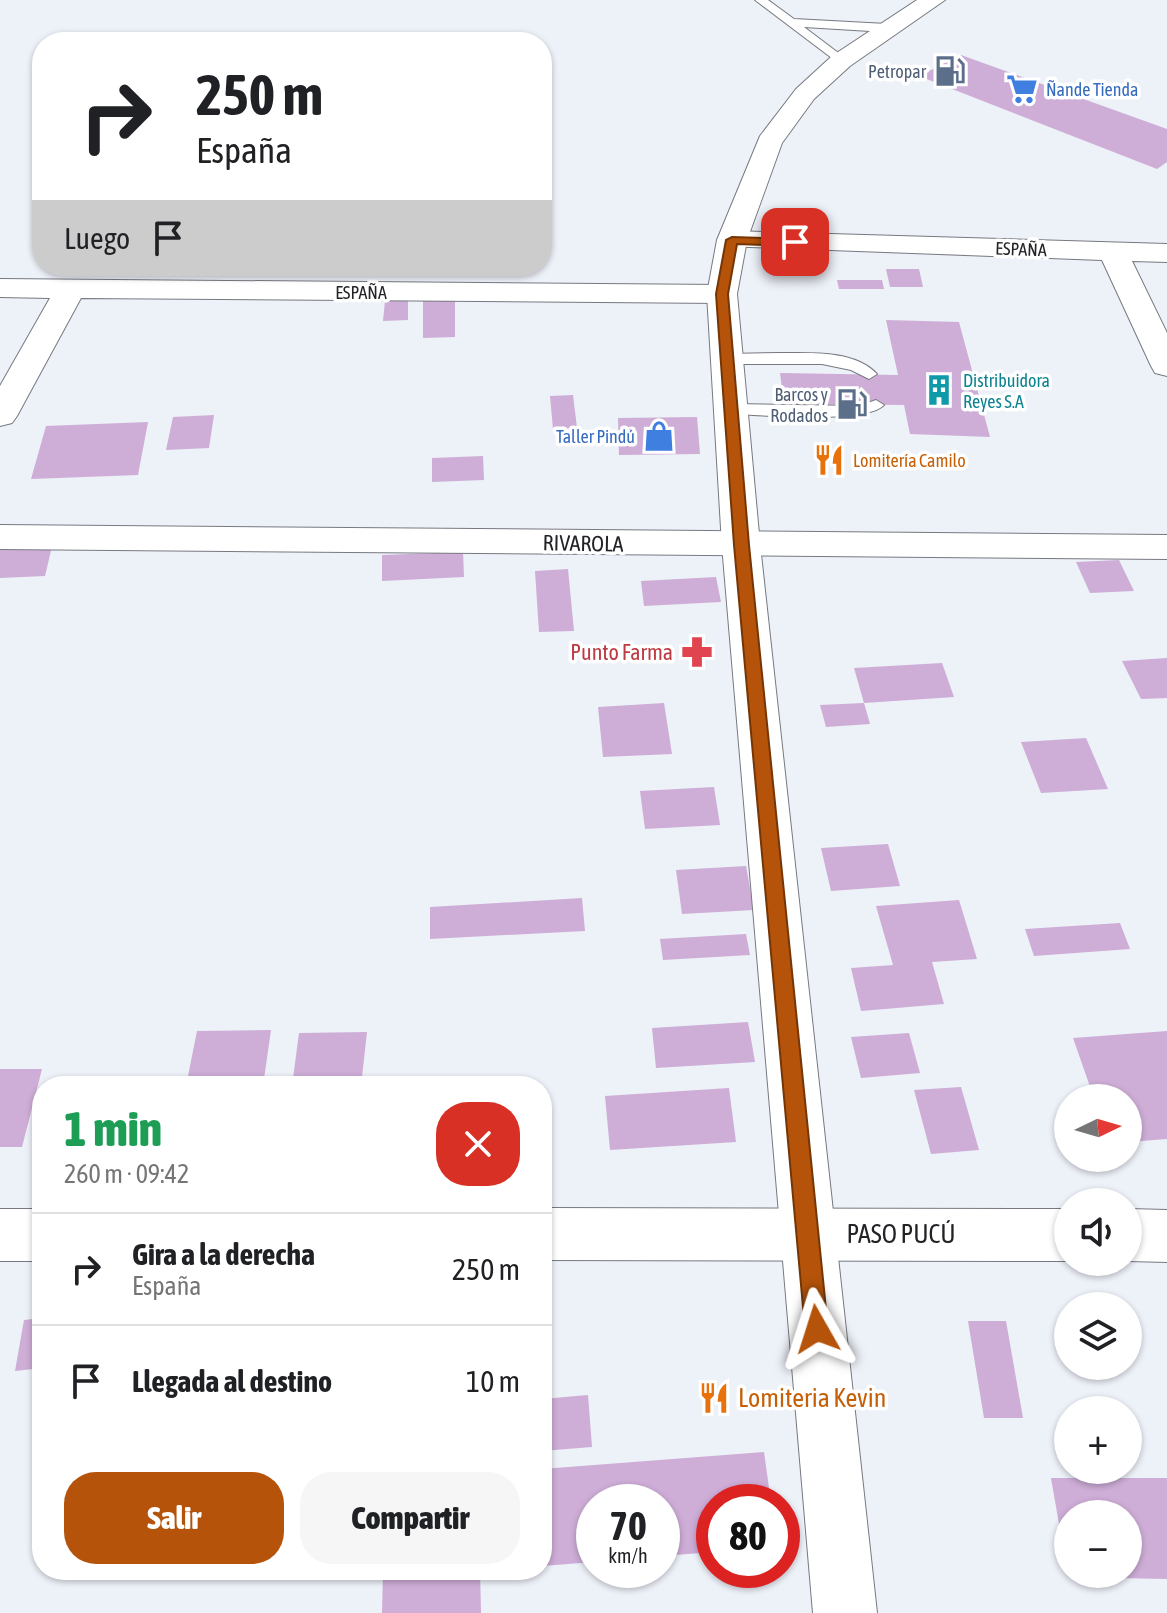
<!DOCTYPE html>
<html lang="es">
<head>
<meta charset="utf-8">
<style>
	:root { --surface:#fff; --page:#f6f6f6; --text:#202124; --muted:#757577; --line:#e0e0e0; --accent:#b45309 }
	body { margin:0; font-family:"Asap Condensed",sans-serif; background:var(--page); color:var(--text); height:100vh; display:flex; flex-direction:column; font-size:30px; white-space:nowrap }
	* { box-sizing:border-box; margin:0 }
	p { font-size:26px; color:var(--muted) }
	.icon { flex:none; width:44px; height:44px; fill:none; stroke:currentColor; stroke-width:2; stroke-linecap:round; stroke-linejoin:round }
	.map { position:relative; flex:1; overflow:hidden }
	.drawer { position:absolute; left:32px; top:1076px; width:520px; height:504px; display:flex; flex-direction:column; background:var(--surface); border-radius:32px; box-shadow:0 2px 6px #0004 }
	.drawer>* { flex:none }
	.banner { position:absolute; left:32px; top:32px; width:520px; height:244px; border-radius:32px; box-shadow:0 2px 6px #0004; background:#fff; color:var(--text); overflow:hidden }
	.needle { width:52px; rotate:85deg }
	.controls { position:absolute; left:1054px; top:1084px; display:grid; gap:16px }
	.controls a { display:grid; place-items:center; width:88px; height:88px; border-radius:50%; background:var(--surface); box-shadow:0 2px 6px #0004; font-size:40px }
	.speed { position:absolute; left:576px; top:1484px; display:flex; gap:16px; font-size:40px; font-weight:700; text-align:center }
	.speed>* { display:grid; place-content:center; width:104px; height:104px; border-radius:50%; background:var(--surface); box-shadow:0 2px 6px #0004; line-height:1 }
	.speed small { font-size:20px; font-weight:400 }
	.speed .limit { border:12px solid #d22; background:#fff; color:#111 }
	.pin { position:absolute; display:grid; place-items:center; width:68px; height:68px; color:#fff; margin:-34px; border-radius:16px; box-shadow:0 4px 12px #0006 }
	.me { position:absolute; width:88px; margin:-44px; rotate:354deg; stroke-linejoin:round; filter:drop-shadow(0 0 6px #0008) }
	.turn { display:flex; align-items:center; gap:28px; height:168px; padding:0 32px; font-size:36px }
	.turn .icon { width:104px; height:104px; stroke-width:2.5 }
	.turn b { display:block; font-size:56px; line-height:68px }
	.then { display:flex; align-items:center; height:76px; padding:0 32px; background:#0003; gap:16px; font-size:30px }
	.round { display:grid; place-items:center; flex:none; width:84px; height:84px; border-radius:32px; background:var(--page) }
	.head { display:flex; align-items:center; justify-content:space-between; height:136px; padding:0 32px }
	h1 { font-size:48px; font-weight:800; line-height:60px; color:#1e9e55 }
	.cta { display:flex; gap:16px; margin-top:auto; padding:16px 32px }
	.cta a { flex:1; height:92px; border-radius:32px; background:var(--accent); color:#fff; font-size:32px; font-weight:800; line-height:92px; text-align:center }
	.cta a+a { background:var(--page); color:var(--text) }
	ul { padding:0; list-style:none }
	li { display:flex; align-items:center; gap:24px; height:112px; padding:0 32px; border-top:2px solid var(--line) }
	li div { flex:1 }
	li b { display:block; font-size:30px }
	li em { font-style:normal }
	.map>svg:first-child { display:block }
	.building { fill:#ceadd7 }
	.lines { fill:none; stroke-linecap:round; stroke-linejoin:round }
	.lane-casing { stroke:#777980; stroke-width:2 }
	.street-casing { stroke:#777980; stroke-width:2 }
	.highway-casing { stroke:#777980; stroke-width:2 }
	.lane { fill:#fff; fill-rule:evenodd }
	.street { fill:#fff; fill-rule:evenodd }
	.highway { fill:#fff; fill-rule:evenodd }
	.route { fill:#b45309; stroke:#753606; stroke-width:2 }
	.labels { text-anchor:middle; dominant-baseline:central; stroke-width:7; stroke-linejoin:round; paint-order:stroke }
	.far-service-label { font-size:18px; fill:#4e5e75; stroke:#fff; text-anchor:end }
	.far-shop-label { font-size:18px; fill:#366cbe; stroke:#fff; text-anchor:start }
	.far-street-label { font-size:18px; fill:#222326; stroke:#fff }
	.far-culture-label { font-size:18px; fill:#0d838f; stroke:#fff; text-anchor:start }
	.far-food-label { font-size:18px; fill:#c56008; stroke:#fff; text-anchor:start }
	.street-label { font-size:22px; fill:#222326; stroke:#fff }
	.health-label { font-size:22px; fill:#be3a42; stroke:#fff; text-anchor:end }
	.near-street-label { font-size:26px; fill:#222326; stroke:#fff }
	.near-food-label { font-size:26px; fill:#c56008; stroke:#fff; text-anchor:start }
</style>
</head>
<body>
<div class="map">
<svg width="1167" height="1613" viewBox="0 0 1167 1613">
	<rect width="100%" height="100%" fill="#edf1f8"/>
	<g class="building">
		<polygon points="961,55 1167,129 1167,162 1157,169 919,76"/>
		<polygon points="886,269 919,269 923,287 890,287"/>
		<polygon points="837,280 882,280 884,289 839,289"/>
		<polygon points="455,299 455,337 423,338 423,300"/>
		<polygon points="408,300 408,320 383,321 385,301"/>
		<polygon points="886,320 959,322 990,437 910,434 904,405 784,404 780,373 898,375"/>
		<polygon points="573,395 577,428 553,429 550,396"/>
		<polygon points="214,415 209,448 166,450 173,417"/>
		<polygon points="697,417 700,454 619,455 618,418"/>
		<polygon points="148,422 138,475 31,479 46,426"/>
		<polygon points="483,456 484,480 432,482 432,458"/>
		<polygon points="54,538 45,576 0,578 0,541"/>
		<polygon points="463,552 464,577 382,581 382,555"/>
		<polygon points="1119,560 1134,591 1090,593 1076,562"/>
		<polygon points="568,569 574,631 539,632 535,571"/>
		<polygon points="716,577 721,602 644,606 641,581"/>
		<polygon points="1167,658 1167,698 1141,699 1122,661"/>
		<polygon points="942,663 954,697 864,703 854,668"/>
		<polygon points="664,703 672,754 603,757 598,707"/>
		<polygon points="864,703 870,724 826,727 820,705"/>
		<polygon points="1086,738 1108,789 1041,793 1021,742"/>
		<polygon points="714,787 720,825 645,829 640,791"/>
		<polygon points="888,844 900,886 831,891 821,848"/>
		<polygon points="746,866 754,910 682,914 676,870"/>
		<polygon points="582,898 585,931 430,939 430,907"/>
		<polygon points="959,900 977,959 932,962 944,1004 861,1011 851,968 893,965 876,906"/>
		<polygon points="1120,923 1130,949 1034,956 1025,929"/>
		<polygon points="746,934 750,955 663,960 660,939"/>
		<polygon points="748,1022 755,1062 656,1068 652,1028"/>
		<polygon points="271,1030 263,1086 186,1086 197,1031"/>
		<polygon points="1167,1031 1167,1139 1128,1142 1128,1098 1094,1098 1073,1038"/>
		<polygon points="367,1032 361,1086 292,1086 299,1033"/>
		<polygon points="909,1033 920,1073 861,1078 851,1037"/>
		<polygon points="0,1069 42,1069 22,1147 0,1147"/>
		<polygon points="961,1087 979,1150 931,1154 914,1090"/>
		<polygon points="729,1088 736,1142 610,1150 605,1096"/>
		<polygon points="42,1318 42,1368 15,1371 24,1320"/>
		<polygon points="968,1321 1006,1321 1023,1418 984,1418"/>
		<polygon points="588,1395 592,1447 542,1451 542,1399"/>
		<polygon points="764,1452 771,1502 714,1502 714,1552 662,1556 662,1502 594,1502 594,1562 542,1566 542,1469"/>
		<polygon points="1051,1478 1167,1478 1167,1579 1069,1577 1068,1574 1128,1574 1128,1514 1068,1514 1066,1564"/>
		<polygon points="383,1570 480,1570 481,1613 382,1613"/>
	</g>
	<g class="lines">
		<defs>
			<g id="lane">
				<polygon points="755,0 768,0 794,19 887,24 893,28 887,32 804,27 845,58 845,64 841,65"/>
				<path d="M781,353C811,353 855,350 877,374L869,379L851,370L822,364H727L719,359L727,354Z"/>
				<path d="M876,400L884,405C866,424 762,415 731,414L723,409L731,404L859,406Z"/>
			</g>
			<g id="street">
				<polygon points="732,231 1167,244 1167,262 1132,261 1167,333 1167,376 1155,373 1151,366 1102,260 722,246 717,240 722,234"/>
				<polygon points="0,279 722,285 733,287 737,294 733,301 722,303 81,298 17,416 12,423 0,426 0,386 50,298 0,297"/>
				<polygon points="0,525 1167,535 1167,559 0,549"/>
				<polygon points="542,1208 1068,1209 1068,1261 542,1260"/>
				<rect x="0" y="1209" width="42" height="52"/>
				<polygon points="1128,1209 1167,1210 1167,1262 1128,1261"/>
			</g>
			<polygon id="highway" points="917,0 945,0 850,66 814,99 782,143 747,240 737,294 760,545 877,1613 813,1613 722,545 707,294 717,240 760,136 796,89 832,56"/>
		</defs>
		<use href="#lane" class="lane-casing"/>
		<use href="#street" class="street-casing"/>
		<use href="#highway" class="highway-casing"/>
		<use href="#lane" class="lane"/>
		<use href="#street" class="street"/>
		<use href="#highway" class="highway"/>
	</g>
	<polygon class="route" points="732,237 795,239 801,242 795,246 737,244 728,294 749,545 828,1329 825,1337 817,1340 808,1337 805,1329 734,545 716,294 726,240"/>
	<defs>
		<symbol id="fuel-bare" viewBox="-9 -9 18 18"><path d="M-5.5-6h7V0h2V4h1.3V-2.5L3-4.5l.8-.8L6-3V5H2.5V1h-1V6h-7ZM-4.2-4.7v3.2H.2V-4.7Z" fill="#5c6f8a" stroke="#fff" stroke-width="2.5" paint-order="stroke"/></symbol>
		<symbol id="supermarket-bare" viewBox="-9 -9 18 18"><path d="M-6-5.5h2.5l.6 2H6L4.5 2H-2.5L-4.4-4H-6ZM-1.5 3.2a1.3 1.3 0 1 0 .1 0ZM3 3.2a1.3 1.3 0 1 0 .1 0Z" fill="#3f7fe0" stroke="#fff" stroke-width="2.5" paint-order="stroke"/></symbol>
		<symbol id="building-bare" viewBox="-9 -9 18 18"><path d="M-4-6H4V6H1V3H-1V6H-4ZM-2.5-4.3h1.7v1.8h-1.7ZM.8-4.3h1.7v1.8H.8ZM-2.5-1h1.7V.8h-1.7ZM.8-1h1.7V.8H.8Z" fill="#0f9aa8" stroke="#fff" stroke-width="2.5" paint-order="stroke"/></symbol>
		<symbol id="shop-bare" viewBox="-9 -9 18 18"><path d="M-5-2.5h2.3a2.7 3.5 0 0 1 5.4 0H5L5.5 6h-11ZM-1.5-2.5h3a1.5 2.3 0 0 0-3 0Z" fill="#3f7fe0" stroke="#fff" stroke-width="2.5" paint-order="stroke"/></symbol>
		<symbol id="restaurant-bare" viewBox="-9 -9 18 18"><path d="M-5-6h1v4h1v-4h1v4h1v-4h1v5L-1.5 .5V6h-2V.5L-5-1ZM5-6V6H3V1.5H1.5Q1.5-4 5-6Z" fill="#e8710a" stroke="#fff" stroke-width="2.5" paint-order="stroke"/></symbol>
		<symbol id="pharmacy-bare" viewBox="-9 -9 18 18"><path d="M-2-6h4v4h4v4h-4v4h-4v-4h-4v-4h4Z" fill="#e0444e" stroke="#fff" stroke-width="2.5" paint-order="stroke"/></symbol>
	</defs>
	<g fill-rule="evenodd">
		<use href="#fuel-bare" x="928" y="49" width="44" height="44"/>
		<use href="#supermarket-bare" x="1000" y="67" width="44" height="44"/>
		<use href="#building-bare" x="917" y="368" width="44" height="44"/>
		<use href="#fuel-bare" x="830" y="382" width="44" height="44"/>
		<use href="#shop-bare" x="637" y="414" width="44" height="44"/>
		<use href="#restaurant-bare" x="807" y="438" width="44" height="44"/>
		<use href="#pharmacy-bare" x="675" y="630" width="44" height="44"/>
		<use href="#restaurant-bare" x="692" y="1376" width="44" height="44"/>
	</g>
	<g class="labels">
		<g class="far-service-label">
			<text x="926" y="71">Petropar</text>
			<text x="828" y="394">Barcos y<tspan x="828" dy="21">Rodados</tspan></text>
		</g>
		<g class="far-shop-label">
			<text x="1046" y="89">Ñande Tienda</text>
			<text x="635" y="436" text-anchor="end">Taller Pindú</text>
		</g>
		<g class="far-street-label">
			<text transform="translate(1021 249) rotate(2)">ESPAÑA</text>
			<text x="361" y="292">ESPAÑA</text>
		</g>
		<g class="far-culture-label">
			<text x="963" y="380">Distribuidora<tspan x="963" dy="21">Reyes S.A</tspan></text>
		</g>
		<g class="far-food-label">
			<text x="853" y="460">Lomitería Camilo</text>
		</g>
		<g class="street-label">
			<text transform="translate(583 543) rotate(1)">RIVAROLA</text>
		</g>
		<g class="health-label">
			<text x="673" y="652">Punto Farma</text>
		</g>
		<g class="near-street-label">
			<text x="901" y="1234">PASO PUCÚ</text>
		</g>
		<g class="near-food-label">
			<text x="738" y="1398">Lomiteria Kevin</text>
		</g>
	</g>
</svg>
<div class="controls">
<a><svg class="needle" viewBox="-14 -14 28 28"><path d="M0-13l5 13h-10z" fill="#e53935"/><path d="M0 13l5-13h-10z" fill="#757577"/></svg></a>
<a><svg class="icon" aria-label="sound" viewBox="0 0 24 24"><path d="M4 9h4l5-4v14l-5-4H4zM17 9q2 3 0 6"/></svg></a>
<a><svg class="icon" aria-label="layers" viewBox="0 0 24 24"><path d="M12 4l9 5-9 5-9-5zM3 14l9 5 9-5"/></svg></a>
<a>+</a>
<a>−</a>
</div>
<div class="speed"><div>70<small>km/h</small></div><div class="limit">80</div></div>
<div class="pin" style="left:795px;top:242px;background:#d93025"><svg class="icon" aria-label="arrive" viewBox="0 0 24 24"><path d="M6 21V4h12l-3 4 3 4H6"/></svg></div>
<svg class="me" style="left:817px;top:1329px" viewBox="-20 -20 40 40"><path d="M0-17L14 15 0 8-14 15z" fill="#b45309" stroke="#fff" stroke-width="4"/></svg>
<div class="banner">
<div class="turn"><svg class="icon" aria-label="right" viewBox="0 0 24 24"><path d="M7 20v-9h11M14 6l5 5-5 5"/></svg><div><b>250 m</b>España</div></div>
<div class="then">Luego<svg class="icon" aria-label="arrive" viewBox="0 0 24 24"><path d="M6 21V4h12l-3 4 3 4H6"/></svg></div>
</div>
<section class="drawer">
<div class="head"><div><h1>1 min</h1><p>260 m · 09:42</p></div><a class="round" style="background:#d93025;color:#fff"><svg class="icon" aria-label="close" viewBox="0 0 24 24"><path d="M6 6l12 12M18 6L6 18"/></svg></a></div>
<ul>
<li><svg class="icon" aria-label="right" viewBox="0 0 24 24"><path d="M7 20v-9h11M14 6l5 5-5 5"/></svg><div><b>Gira a la derecha</b><p>España</p></div><em>250 m</em></li>
<li><svg class="icon" aria-label="arrive" viewBox="0 0 24 24"><path d="M6 21V4h12l-3 4 3 4H6"/></svg><div><b>Llegada al destino</b></div><em>10 m</em></li>
</ul>
<div class="cta"><a>Salir</a><a>Compartir</a></div>
</section>
</div>
</body>
</html>
